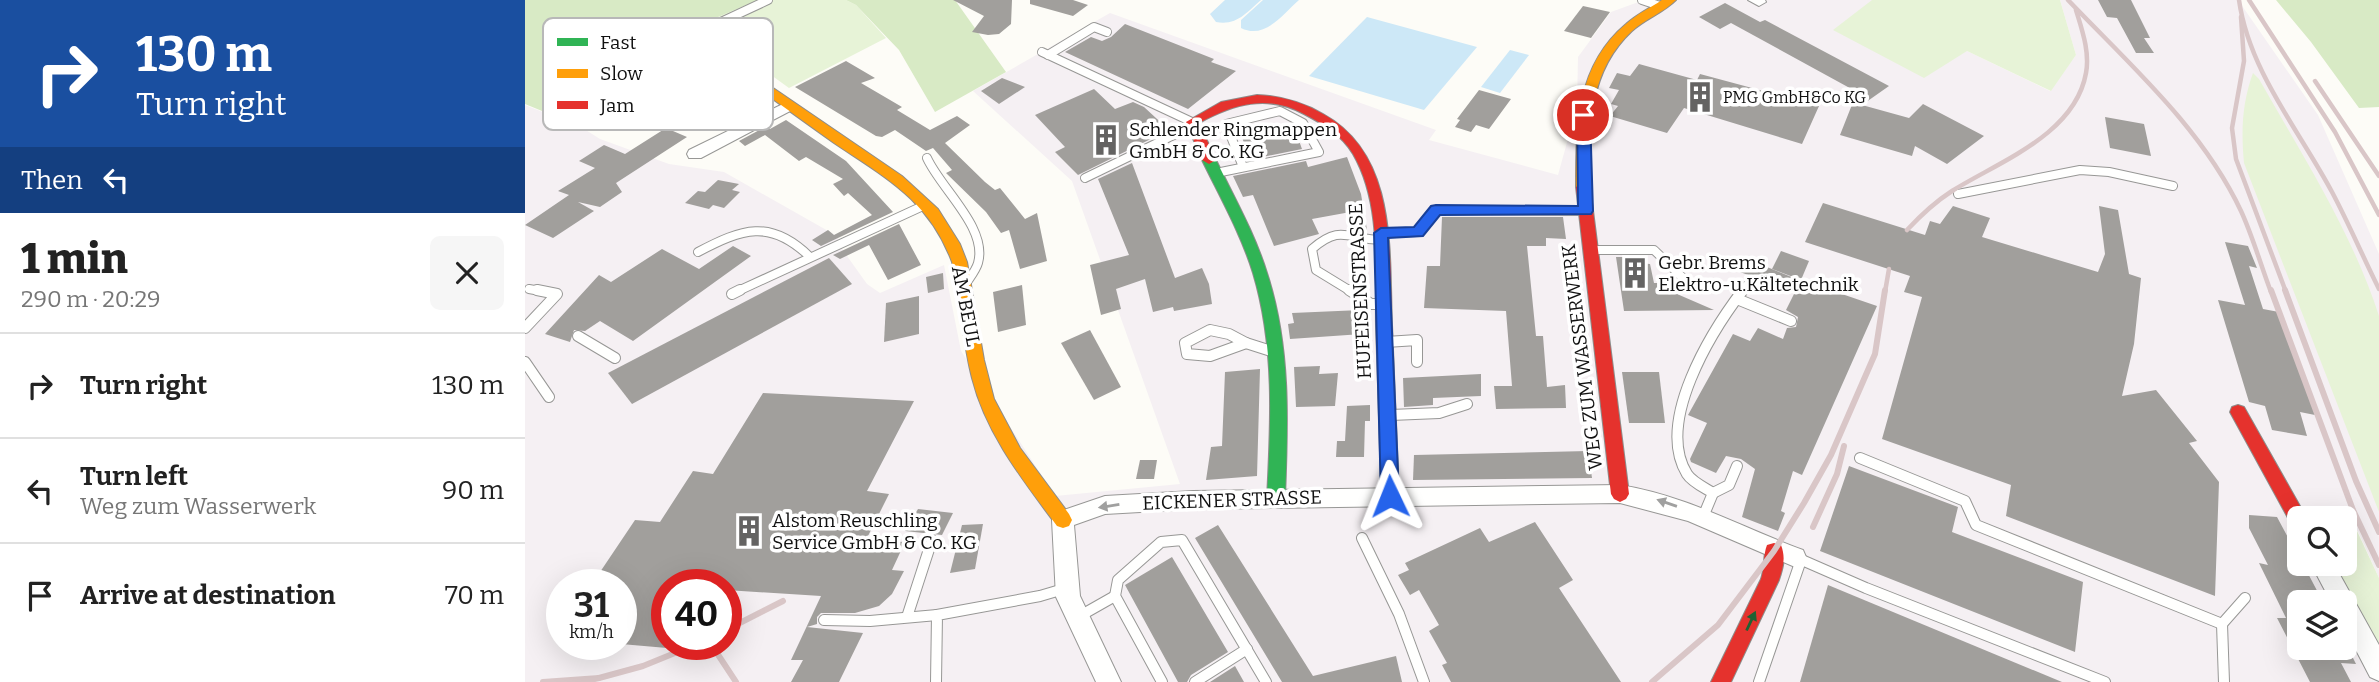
<!DOCTYPE html>
<html lang="en">
<head>
<meta charset="utf-8">
<style>
	:root { --surface:#fff; --page:#f6f6f6; --text:#222; --muted:#767676; --line:#e0e0e0 }
	body { margin:0; font-family:Bitter,serif; background:var(--page); color:var(--text); height:100vh; display:flex; flex-direction:column; font-size:26px; white-space:nowrap }
	* { box-sizing:border-box; margin:0 }
	p { font-size:23px; color:var(--muted) }
	.icon { flex:none; width:38px; height:38px; fill:none; stroke:currentColor; stroke-width:2; stroke-linecap:round; stroke-linejoin:round }
	.map { position:relative; flex:1; overflow:hidden }
	.details { display:flex; flex-direction:column; background:var(--surface); width:525px }
	.details>* { flex:none }
	.banner { background:#1a4fa0; color:#fff; overflow:hidden }
	.controls { position:absolute; left:1762px; top:506px; display:grid; gap:14px }
	.controls a { display:grid; place-items:center; width:70px; height:70px; border-radius:10px; background:var(--surface); box-shadow:0 7px 28px #0002; font-size:35px }
	.speed { position:absolute; left:21px; top:569px; display:flex; gap:14px; font-size:35px; font-weight:700; text-align:center }
	.speed>* { display:grid; place-content:center; width:91px; height:91px; border-radius:50%; background:var(--surface); box-shadow:0 7px 28px #0002; line-height:1 }
	.speed small { font-size:18px; font-weight:400 }
	.speed .limit { border:10px solid #d22; background:#fff; color:#111 }
	.pin { position:absolute; display:grid; place-items:center; width:60px; height:60px; color:#fff; margin:-30px; border:4px solid #fff; border-radius:50%; box-shadow:0 2px 7px #0007 }
	.me { position:absolute; width:77px; margin:-38px; rotate:358deg; stroke-linejoin:round; filter:drop-shadow(0 0 5px #0008) }
	.turn { display:flex; align-items:center; gap:24px; height:147px; padding:0 21px; font-size:32px }
	.turn .icon { width:91px; height:91px; stroke-width:2.5 }
	.turn b { display:block; font-size:49px; line-height:60px }
	.then { display:flex; align-items:center; height:66px; padding:0 21px; background:#0003; gap:14px; font-size:26px }
	.round { display:grid; place-items:center; flex:none; width:74px; height:74px; border-radius:10px; background:var(--page) }
	.summary { display:flex; align-items:center; justify-content:space-between; height:119px; padding:0 21px }
	h1 { font-size:42px; font-weight:800; line-height:52px }
	ul { padding:0; list-style:none }
	li { display:flex; align-items:center; gap:21px; height:105px; padding:0 21px; border-top:2px solid var(--line) }
	li div { flex:1 }
	li b { display:block; font-size:26px }
	li em { font-style:normal }
	main { display:flex; flex:1; min-height:0 }
	.map>svg:first-child { display:block }
	.industrial { fill:#f5f0f3; fill-rule:evenodd }
	.green { fill:#e7f3d7 }
	.forest { fill:#d8eac5 }
	.water { fill:#cde8f7 }
	.building { fill:#a19f9c }
	.lines { fill:none; stroke-linecap:round; stroke-linejoin:round }
	.lane-far1-casing { stroke:#979795; stroke-width:10 }
	.lane-casing { stroke:#979795; stroke-width:12 }
	.street-casing { stroke:#979795; stroke-width:2 }
	.fast-casing { stroke:#8e8d8b; stroke-width:2 }
	.slow-casing { stroke:#8e8d8b; stroke-width:2 }
	.jam-casing { stroke:#8e8d8b; stroke-width:2 }
	.lane-far1 { stroke:#fffffe; stroke-width:8 }
	.lane { stroke:#fffffe; stroke-width:10 }
	.street { fill:#fffffe; fill-rule:evenodd }
	.fast { fill:#30b455; fill-rule:evenodd }
	.slow { fill:#ff9f0a; fill-rule:evenodd }
	.jam { fill:#e5322d; fill-rule:evenodd }
	.rail-far1 { stroke:#d9c6c7; stroke-width:4.5 }
	.rail { stroke:#d9c6c7; stroke-width:6 }
	.oneway { fill:#a0a09f }
	.oneway2 { fill:#206233 }
	.route { fill:#2563eb; stroke:#184099; stroke-width:2 }
	.labels { text-anchor:middle; dominant-baseline:central; stroke-width:7; stroke-linejoin:round; paint-order:stroke }
	.far-poi-label { font-size:16px; fill:#111; stroke:#fff; text-anchor:start }
	.poi-label { font-size:19px; fill:#111; stroke:#fff; text-anchor:start }
	.street-label { font-size:19px; fill:#111; stroke:#fff }
	.key { fill:#fff; stroke:#b8b8b8; stroke-width:2 }
	.key-label { font-size:19px; fill:#111 }
</style>
</head>
<body>
<main>
<section class="details">
<div class="banner">
<div class="turn"><svg class="icon" aria-label="right" viewBox="0 0 24 24"><path d="M7 20v-9h11M14 6l5 5-5 5"/></svg><div><b>130 m</b>Turn right</div></div>
<div class="then">Then<svg class="icon" aria-label="left" viewBox="0 0 24 24"><path d="M17 20v-9H6M10 6l-5 5 5 5"/></svg></div>
</div>
<div class="summary"><div><h1>1 min</h1><p>290 m · 20:29</p></div><a class="round"><svg class="icon" aria-label="close" viewBox="0 0 24 24"><path d="M6 6l12 12M18 6L6 18"/></svg></a></div>
<ul>
<li><svg class="icon" aria-label="right" viewBox="0 0 24 24"><path d="M7 20v-9h11M14 6l5 5-5 5"/></svg><div><b>Turn right</b></div><em>130 m</em></li>
<li><svg class="icon" aria-label="left" viewBox="0 0 24 24"><path d="M17 20v-9H6M10 6l-5 5 5 5"/></svg><div><b>Turn left</b><p>Weg zum Wasserwerk</p></div><em>90 m</em></li>
<li><svg class="icon" aria-label="arrive" viewBox="0 0 24 24"><path d="M6 21V4h12l-3 4 3 4H6"/></svg><div><b>Arrive at destination</b></div><em>70 m</em></li>
</ul>
</section>
<div class="map">
<svg width="1854" height="682" viewBox="0 0 1854 682">
	<rect width="100%" height="100%" fill="#fdfcf7"/>
	<path class="industrial" d="M1119,0H1347L1442,51L1525,91L1551,55L1535,0H1713L1793,115L1854,254V578L1833,531L1820,529V518H1774V564H1809L1854,650V682H0V105L56,127L75,139L144,164L199,172L312,236L317,249L342,284L355,293L419,265L436,351L530,496L655,484L547,181L448,91L585,13L911,130L904,140L1033,175L1052,106L1053,57L1086,12ZM37,584H96V644H37ZM142,584H201V644H142ZM1774,602H1820V648H1774Z"/>
	<g class="green">
		<polygon points="233,0 321,0 331,5 361,38 264,88 228,62 126,109 85,72 179,23"/>
		<polygon points="1347,0 1535,0 1551,55 1526,91 1442,51 1399,78 1308,30"/>
		<path d="M1728,73L1734,79C1777,155 1827,232 1854,316V512L1719,163C1716,131 1717,103 1728,73Z"/>
		<polygon points="1820,529 1832,531 1854,578 1854,650 1809,564 1820,564"/>
	</g>
	<g class="forest">
		<polygon points="0,0 233,0 179,23 86,72 126,109 101,102 56,127 0,104"/>
		<polygon points="321,0 430,0 481,72 410,112 374,50 331,5"/>
		<polygon points="1751,0 1854,0 1854,107 1834,108 1786,42"/>
	</g>
	<g class="water">
		<path d="M700,0H736C722,12 712,26 691,22L685,14Z"/>
		<path d="M738,0H774C758,14 740,40 716,28V20Z"/>
		<polygon points="842,17 952,47 899,110 784,76"/>
		<polygon points="985,50 1004,55 975,93 956,87"/>
	</g>
	<g class="building">
		<polygon points="428,0 487,0 486,24 474,34 463,35 447,32 459,16"/>
		<polygon points="505,0 548,0 563,5 548,16 505,4"/>
		<polygon points="1573,0 1606,0 1625,38 1619,38 1629,53 1611,53 1592,18 1582,17"/>
		<polygon points="1200,3 1235,22 1240,20 1364,86 1337,105 1384,118 1398,104 1459,136 1422,164 1390,146 1387,156 1315,135 1332,92 1206,23 1195,29 1174,17"/>
		<polygon points="1058,6 1085,12 1066,38 1039,31"/>
		<polygon points="600,24 689,59 686,62 711,71 663,109 540,52 566,37 577,41 586,37"/>
		<polygon points="321,61 350,78 336,83 377,107 372,110 405,130 432,116 445,125 420,143 460,182 470,190 475,188 500,219 512,213 522,261 495,269 484,230 476,233 461,212 421,173 427,170 408,148 401,151 370,130 357,137 351,136 270,87"/>
		<polygon points="178,63 220,96 209,101 228,116 200,130 188,121 193,119 184,112 187,111 158,87 168,82 156,73"/>
		<polygon points="1114,64 1172,80 1175,74 1294,106 1277,144 1159,108 1142,133 1085,116 1093,106 1086,104 1094,90 1084,88 1092,73 1105,76"/>
		<polygon points="477,78 500,87 474,104 456,91"/>
		<polygon points="569,89 590,109 608,102 619,107 644,130 553,175 530,152 540,147 510,115"/>
		<polygon points="954,90 986,99 964,129 951,125 946,132 930,127 935,120 932,119"/>
		<polygon points="1580,117 1619,124 1626,156 1585,148"/>
		<polygon points="261,120 321,161 368,212 296,246 287,240 303,230 309,235 347,215 323,193 319,196 308,184 318,179 281,157 274,161 240,135 220,146 214,141 242,126 245,129"/>
		<polygon points="769,127 777,149 723,160 717,136"/>
		<polygon points="141,128 162,137 91,183 97,192 75,207 53,202 69,211 28,238 0,225 44,195 33,191 70,168 54,161 79,145 100,154"/>
		<polygon points="822,157 836,194 842,230 833,230 831,211 787,219 794,234 749,246 728,195 718,197 708,176 781,161 783,167"/>
		<polygon points="607,163 650,278 677,268 684,284 687,304 649,311 648,307 628,312 620,279 591,289 596,309 576,315 565,265 604,255 573,179"/>
		<polygon points="193,180 214,184 207,190 215,192 199,208 188,205 184,209 160,203 173,191 180,192"/>
		<polygon points="1298,203 1400,235 1405,221 1415,224 1428,206 1465,218 1457,237 1573,272 1580,254 1574,206 1593,210 1604,274 1616,278 1609,344 1597,396 1631,390 1672,441 1664,443 1694,482 1690,596 1481,516 1486,485 1357,439 1397,297 1379,292 1385,276 1280,242"/>
		<polygon points="917,217 1038,217 1041,239 1021,238 1021,246 1002,246 1011,336 1018,336 1022,387 1040,385 1041,408 971,409 969,386 987,386 981,311 899,308 902,266 915,266"/>
		<polygon points="374,224 396,265 363,280 344,245 315,259 308,255"/>
		<polygon points="1700,242 1723,246 1732,268 1724,266 1738,309 1754,312 1790,415 1775,412 1782,436 1747,430 1740,406 1724,402 1693,300 1720,305"/>
		<polygon points="208,246 226,256 108,341 75,321 60,331 49,330 45,342 20,334 74,275 86,282 137,249 174,269"/>
		<polygon points="1256,251 1284,261 1276,280 1247,269"/>
		<polygon points="1091,257 1113,257 1114,263 1125,264 1129,283 1144,283 1144,287 1154,287 1152,294 1189,310 1099,311"/>
		<polygon points="304,258 327,284 107,404 83,373"/>
		<polygon points="1222,259 1269,278 1265,290 1215,272"/>
		<polygon points="418,273 419,289 403,293 401,277"/>
		<polygon points="1276,280 1352,306 1277,475 1268,471 1256,511 1260,513 1253,531 1217,517 1230,469 1216,459 1201,456 1191,473 1166,462 1165,459 1182,423 1163,415 1208,334 1225,341 1233,328 1258,339 1262,328 1271,327 1273,317 1261,310"/>
		<polygon points="497,285 501,325 473,332 468,292"/>
		<polygon points="394,296 394,334 359,342 361,303"/>
		<polygon points="836,310 837,334 765,339 763,324 769,323 767,313"/>
		<polygon points="565,330 596,387 569,400 536,343"/>
		<polygon points="795,366 794,374 813,373 810,406 771,407 769,367"/>
		<polygon points="735,369 732,476 681,480 686,447 697,446 700,372"/>
		<polygon points="1097,372 1134,372 1140,423 1104,423"/>
		<polygon points="956,374 956,396 908,398 908,405 879,407 878,378"/>
		<polygon points="238,393 389,401 342,491 364,494 341,540 380,542 367,570 379,571 367,594 354,606 330,613 296,613 292,617 292,624 282,627 338,633 314,682 266,682 278,660 266,660 296,596 201,590 201,584 142,584 142,648 96,644 96,584 67,584 110,520 135,522 168,471 188,474"/>
		<polygon points="845,405 845,421 840,421 839,457 811,457 812,441 820,441 822,406"/>
		<polygon points="1063,451 1067,478 888,480 889,455"/>
		<polygon points="615,460 632,460 629,479 611,479"/>
		<polygon points="1324,466 1433,507 1427,532 1558,582 1550,652 1295,551"/>
		<polygon points="393,509 428,513 417,535 380,531"/>
		<polygon points="1724,515 1752,517 1774,558 1774,564 1778,564 1798,602 1774,602 1774,648 1823,648 1831,664 1816,663 1826,682 1785,682 1752,618 1761,618 1734,563 1743,565 1724,528"/>
		<polygon points="1010,522 1048,580 1034,588 1096,682 926,682 917,665 922,663 904,631 914,625 894,590 885,595 873,575 884,570 880,563 955,528 964,542"/>
		<polygon points="458,524 450,569 425,573 437,525"/>
		<polygon points="693,525 788,676 871,656 877,682 757,682 670,538"/>
		<polygon points="647,557 703,652 666,675 662,682 653,682 600,585"/>
		<polygon points="1303,585 1537,682 1275,682"/>
		<polygon points="710,666 719,682 685,682"/>
	</g>
	<g class="lines">
		<defs>
			<g id="lane-far1">
				<polyline points="1117,0 1135,6"/>
				<polyline points="517,52 667,122 657,131 560,178"/>
				<polyline points="523,55 569,27 582,32"/>
				<polyline points="213,68 189,46 183,28 243,0"/>
				<path d="M402,158C416,189 463,228 453,263C451,270 446,276 442,282"/>
				<polyline points="691,173 794,152 778,123 755,111 701,124 718,167"/>
				<polyline points="1433,194 1555,170 1584,172 1648,186"/>
				<polyline points="856,233 892,232 911,210 1058,211"/>
				<polyline points="1066,250 1129,250 1157,277"/>
				<path d="M173,252C217,229 245,218 285,257"/>
				<polyline points="4,289 21,292"/>
				<polyline points="211,292 400,205"/>
				<path d="M827,292L791,270L787,249C816,224 822,239 855,240"/>
				<polyline points="1217,292 1223,284"/>
			</g>
			<g id="lane">
				<polyline points="824,290 846,304 858,304"/>
				<polyline points="207,294 215,290"/>
				<polyline points="1212,299 1266,321"/>
				<polyline points="0,328 32,294 12,290"/>
				<polygon points="685,330 704,334 721,343 685,356 662,354 660,343"/>
				<polyline points="53,336 90,358"/>
				<polyline points="861,342 892,340 892,362"/>
				<polyline points="721,343 746,351"/>
				<polyline points="0,362 24,397"/>
				<polyline points="866,415 914,413 942,404"/>
				<polyline points="1335,458 1440,501 1451,525 1697,624 1720,598"/>
				<polyline points="1188,493 1204,485 1212,466"/>
				<path d="M1178,517L1188,493C1180,488 1167,482 1162,474C1130,422 1186,332 1218,290"/>
				<polyline points="837,538 874,614 899,682"/>
				<polyline points="1270,557 1341,588 1580,682"/>
				<polyline points="382,617 407,540"/>
				<polyline points="553,617 590,596"/>
				<polyline points="299,620 345,621 412,615"/>
				<polyline points="1697,624 1699,682"/>
				<polyline points="411,682 412,615 515,596 542,588"/>
				<polyline points="637,682 590,596 593,580 636,542 657,540 741,682"/>
				<polyline points="670,682 722,649"/>
				<polyline points="1234,682 1276,560"/>
			</g>
			<g id="street">
				<polygon points="1223,0 1240,0 1241,2 1234,6"/>
				<polygon points="264,101 272,106 269,109 176,158 164,158 162,154 164,150"/>
				<path d="M1095,485C1163,496 1215,527 1278,550L1281,557L1278,564L1270,567L1163,521L1095,503L668,509L580,514L549,525L555,596L596,682H571L531,597L527,520L530,513L580,496L668,491Z"/>
				<polygon points="1786,564 1809,564 1854,645 1854,681 1845,677 1820,629 1820,602 1806,602"/>
			</g>
			<path id="fast" d="M684,156L691,160C709,197 730,234 742,273C766,346 763,423 760,498L757,503L751,506L745,503L742,498C746,423 750,346 728,273C716,234 695,197 677,160Z"/>
			<g id="slow">
				<path d="M1137,0H1151C1138,13 1120,19 1107,31C1062,73 1064,130 1065,187L1058,192L1053,190L1051,187C1051,126 1051,66 1101,24C1112,14 1125,8 1137,0Z"/>
				<path d="M213,64L377,176L413,209L435,244L442,262L459,360L469,399L495,448L544,514L547,520L544,526L538,528L532,526C498,480 461,434 447,378C437,340 436,300 427,262C404,200 361,178 309,143C275,119 242,95 209,71L207,68Z"/>
			</g>
			<g id="jam">
				<path d="M732,95C756,96 777,102 798,114C873,155 864,252 867,325C869,382 872,439 874,496L871,501L865,504L859,501L856,496C855,439 853,383 851,326C850,270 857,204 828,154C817,135 798,124 779,114C742,94 709,104 674,123L691,160L684,164L677,160L661,122L696,102Z"/>
				<polygon points="1058,182 1065,187 1104,494 1101,499 1095,502 1089,499 1086,494 1051,187"/>
				<polygon points="1713,405 1719,407 1780,515 1782,518 1774,518 1774,529 1768,527 1705,412 1707,407"/>
				<path d="M1249,543L1256,545C1261,558 1258,568 1254,580L1206,682H1186L1236,579C1240,567 1238,555 1242,545Z"/>
			</g>
		</defs>
		<use href="#lane-far1" class="lane-far1-casing"/>
		<use href="#lane" class="lane-casing"/>
		<use href="#street" class="street-casing"/>
		<use href="#fast" class="fast-casing"/>
		<use href="#slow" class="slow-casing"/>
		<use href="#jam" class="jam-casing"/>
		<use href="#lane-far1" class="lane-far1"/>
		<use href="#lane" class="lane"/>
		<use href="#street" class="street"/>
		<use href="#fast" class="fast"/>
		<use href="#slow" class="slow"/>
		<use href="#jam" class="jam"/>
		<g class="rail-far1">
			<path d="M1543,0C1605,65 1677,128 1716,211C1728,237 1736,266 1746,292"/>
			<path d="M1714,0C1724,71 1774,130 1807,192C1824,224 1838,257 1854,289"/>
			<polyline points="1724,0 1810,132 1854,215"/>
			<polyline points="1716,17 1719,61 1707,128 1711,159 1761,292"/>
			<polyline points="1790,81 1854,176"/>
			<path d="M1382,230C1396,215 1410,202 1427,191C1473,162 1550,135 1561,73C1565,52 1557,30 1551,10"/>
			<polyline points="1360,292 1364,269"/>
		</g>
		<g class="rail">
			<polyline points="1746,290 1828,510 1854,565"/>
			<polyline points="1760,290 1831,481 1854,532"/>
			<polyline points="1288,527 1312,474 1319,446"/>
			<polyline points="201,630 258,601"/>
			<polyline points="186,644 211,682"/>
			<polyline points="74,678 118,666 172,644"/>
			<polyline points="18,682 74,678 57,682"/>
			<polyline points="1127,682 1193,625 1249,551 1279,503 1306,455 1350,354 1360,290"/>
		</g>
	</g>
	<defs><path id="oneway-solid" d="M-6-.8H1V-3.2L6.5 0L1 3.2V.8H-6Z" transform="scale(1.75)"/></defs>
	<g class="oneway">
		<use href="#oneway-solid" transform="translate(1142 503) rotate(-161)"/>
		<use href="#oneway-solid" transform="translate(584 506) rotate(171)"/>
	</g>
	<use class="oneway2" href="#oneway-solid" transform="translate(1226 621) rotate(-65)"/>
	<polygon class="route" points="1058,111 1065,115 1068,211 1066,214 915,215 898,236 863,238 874,496 872,501 865,504 859,501 856,496 849,233 856,228 889,227 906,206 911,205 1053,206 1052,115"/>
	<defs>
		<symbol id="building-bare" viewBox="-9 -9 18 18"><path d="M-4-6H4V6H1V3H-1V6H-4ZM-2.5-4.3h1.7v1.8h-1.7ZM.8-4.3h1.7v1.8H.8ZM-2.5-1h1.7V.8h-1.7ZM.8-1h1.7V.8H.8Z" fill="#646362" stroke="#fff" stroke-width="2.5" paint-order="stroke"/></symbol>
	</defs>
	<g fill-rule="evenodd">
		<use href="#building-bare" x="1153" y="75" width="44" height="44"/>
		<use href="#building-bare" x="559" y="118" width="44" height="44"/>
		<use href="#building-bare" x="1088" y="251" width="44" height="44"/>
		<use href="#building-bare" x="202" y="509" width="44" height="44"/>
	</g>
	<g class="labels">
		<g class="far-poi-label">
			<text x="1198" y="97">PMG GmbH&amp;Co KG</text>
		</g>
		<g class="poi-label">
			<text x="604" y="129">Schlender Ringmappen<tspan x="604" dy="22">GmbH &amp; Co. KG</tspan></text>
			<text x="1133" y="262">Gebr. Brems<tspan x="1133" dy="22">Elektro-u.Kältetechnik</tspan></text>
			<text x="247" y="520">Alstom Reuschling<tspan x="247" dy="22">Service GmbH &amp; Co. KG</tspan></text>
		</g>
		<g class="street-label">
			<text transform="translate(835 291) rotate(-93)">HUFEISENSTRASSE</text>
			<text transform="translate(441 306) rotate(79)">AM BEUL</text>
			<text transform="translate(1057 357) rotate(-97)">WEG ZUM WASSERWERK</text>
			<text transform="translate(707 500) rotate(-2)">EICKENER STRASSE</text>
		</g>
	</g>
	<rect x="18" y="18" width="230" height="112" rx="10" class="key"/>
	<rect x="32" y="38" width="31" height="8" fill="#30b455"/>
	<rect x="32" y="69" width="31" height="9" fill="#ff9f0a"/>
	<rect x="32" y="101" width="31" height="8" fill="#e5322d"/>
	<g class="key-label">
		<text x="75" y="49">Fast</text>
		<text x="75" y="80">Slow</text>
		<text x="75" y="112">Jam</text>
	</g>
</svg>
<div class="controls">
<a><svg class="icon" aria-label="search" viewBox="0 0 24 24"><circle cx="10" cy="10" r="6"/><path d="M15 15l6 6"/></svg></a>
<a><svg class="icon" aria-label="layers" viewBox="0 0 24 24"><path d="M12 4l9 5-9 5-9-5zM3 14l9 5 9-5"/></svg></a>
</div>
<div class="speed"><div>31<small>km/h</small></div><div class="limit">40</div></div>
<div class="pin" style="left:1058px;top:115px;background:#d93025"><svg class="icon" aria-label="arrive" viewBox="0 0 24 24"><path d="M6 21V4h12l-3 4 3 4H6"/></svg></div>
<svg class="me" style="left:865px;top:496px" viewBox="-20 -20 40 40"><path d="M0-17L14 15 0 8-14 15z" fill="#2563eb" stroke="#fff" stroke-width="4"/></svg>
</div>
</main>
</body>
</html>
